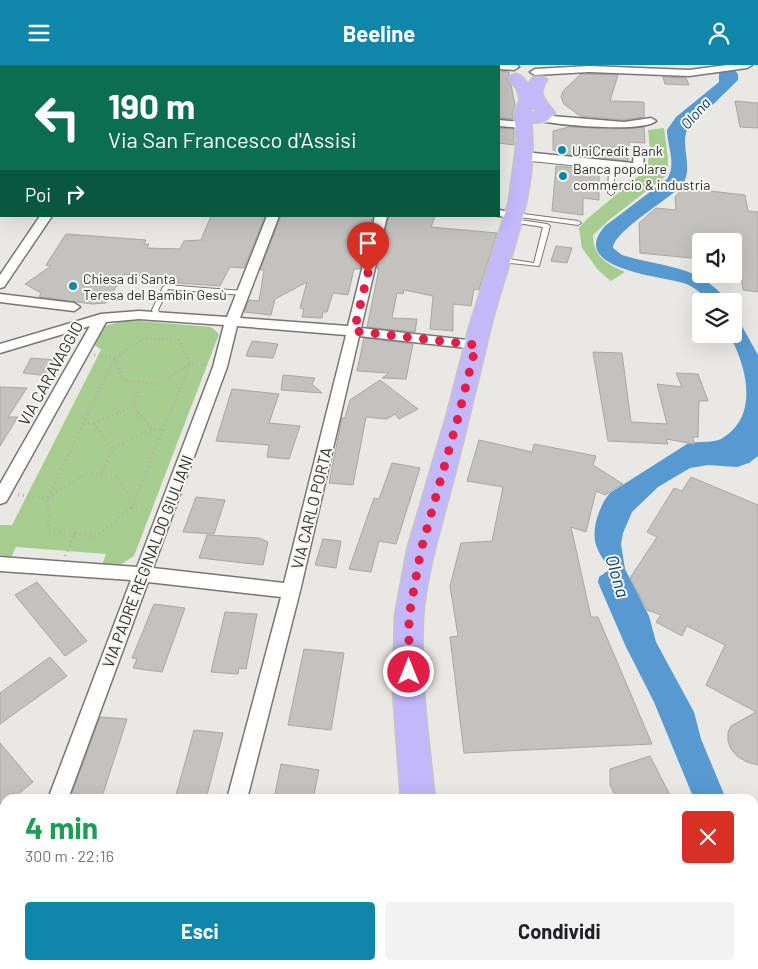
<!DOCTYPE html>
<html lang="it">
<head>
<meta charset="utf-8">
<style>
	:root { --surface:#fff; --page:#f2f2f2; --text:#202124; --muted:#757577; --accent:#0e87ab }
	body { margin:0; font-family:Barlow,sans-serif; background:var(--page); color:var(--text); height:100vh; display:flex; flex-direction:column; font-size:19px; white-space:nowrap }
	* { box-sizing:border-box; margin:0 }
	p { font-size:16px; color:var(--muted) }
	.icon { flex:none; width:28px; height:28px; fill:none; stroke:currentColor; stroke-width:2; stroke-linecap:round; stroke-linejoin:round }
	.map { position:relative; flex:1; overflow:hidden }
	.details { position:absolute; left:0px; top:729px; width:759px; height:176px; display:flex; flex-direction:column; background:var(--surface); border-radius:15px 15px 0 0; box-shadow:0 5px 20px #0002 }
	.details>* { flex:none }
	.banner { position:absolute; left:0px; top:0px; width:500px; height:152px; box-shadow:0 5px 20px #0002; background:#0b6e4f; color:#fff; overflow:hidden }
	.fabs { position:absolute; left:692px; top:168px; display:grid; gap:10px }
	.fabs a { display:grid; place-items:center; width:50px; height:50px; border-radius:5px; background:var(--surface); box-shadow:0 5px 20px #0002; font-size:25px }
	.pin { position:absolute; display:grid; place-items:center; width:42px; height:42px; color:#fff; margin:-51px -21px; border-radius:50% 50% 50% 0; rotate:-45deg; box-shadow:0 0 5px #0007 }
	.pin .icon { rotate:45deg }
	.me { position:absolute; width:55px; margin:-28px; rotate:0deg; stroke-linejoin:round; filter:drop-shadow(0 0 4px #0008) }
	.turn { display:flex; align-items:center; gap:18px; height:105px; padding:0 25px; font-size:22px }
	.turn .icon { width:65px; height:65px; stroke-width:2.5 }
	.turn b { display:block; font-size:35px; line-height:42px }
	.then { display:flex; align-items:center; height:48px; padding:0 25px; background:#0003; gap:10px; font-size:19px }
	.round { display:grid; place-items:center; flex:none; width:52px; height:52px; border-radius:5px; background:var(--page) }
	.overview { display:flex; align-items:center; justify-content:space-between; height:85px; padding:0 25px }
	h1 { font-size:30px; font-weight:700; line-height:38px; color:#1e9e55 }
	.action { display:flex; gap:10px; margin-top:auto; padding:10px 25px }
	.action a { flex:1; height:58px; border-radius:5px; background:var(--accent); color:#fff; font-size:20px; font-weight:700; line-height:58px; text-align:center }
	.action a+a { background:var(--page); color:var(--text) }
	header { display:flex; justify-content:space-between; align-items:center; height:65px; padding:0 25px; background:var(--accent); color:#fff; font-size:22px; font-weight:700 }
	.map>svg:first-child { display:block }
	.green { fill:#a6cd8f }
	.water { fill:#569ad1 }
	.building { fill:#c3c2bf; stroke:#a8a7a4 }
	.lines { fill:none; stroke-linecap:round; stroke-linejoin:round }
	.lane-casing { stroke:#777673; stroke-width:2 }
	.street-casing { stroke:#777673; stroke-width:3 }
	.primary-casing { stroke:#c5c5c4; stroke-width:3 }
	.path-far1 { stroke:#afaeab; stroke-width:2.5; stroke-dasharray:1 3; stroke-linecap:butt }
	.path { stroke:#afaeab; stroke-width:3; stroke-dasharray:1 4; stroke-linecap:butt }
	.lane { fill:#fff; fill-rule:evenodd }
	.street { fill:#fff; fill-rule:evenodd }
	.primary { fill:#c2b8fa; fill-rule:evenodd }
	.route { stroke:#e11d48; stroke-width:9; stroke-dasharray:0 16.2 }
	.poi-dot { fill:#0e87ab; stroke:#f6f6f2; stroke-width:2 }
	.labels { text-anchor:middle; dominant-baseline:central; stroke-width:4; stroke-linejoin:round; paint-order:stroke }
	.far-poi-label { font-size:14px; fill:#2f2f2e; stroke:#f6f6f2; text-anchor:start }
	.far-water-label { font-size:15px; font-style:italic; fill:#073d62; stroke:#f6f6f2 }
	.street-label { font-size:16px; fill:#2f2f2e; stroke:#f6f6f2 }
	.water-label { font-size:18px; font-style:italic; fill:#073d62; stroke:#f6f6f2 }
</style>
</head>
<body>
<header><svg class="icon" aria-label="menu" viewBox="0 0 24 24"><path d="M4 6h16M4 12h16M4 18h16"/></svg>Beeline<svg class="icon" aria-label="person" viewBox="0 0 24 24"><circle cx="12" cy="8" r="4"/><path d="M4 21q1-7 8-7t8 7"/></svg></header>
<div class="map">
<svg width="758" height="904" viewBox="0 0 758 904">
	<rect width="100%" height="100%" fill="#e9e8e4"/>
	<g class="green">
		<path d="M664,63L668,94L667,110L609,155L593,170C593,192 607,199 625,207L611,216L598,205L582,183L579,163L587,154L647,104L650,84L648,65Z"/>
		<polygon points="123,256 139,256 211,262 219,269 134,491 120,500 102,500 106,489 16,482 11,492 0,490 0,460 12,460 101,285 95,280 105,261"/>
	</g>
	<g class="water">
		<path d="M714,0H730L738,9V15L687,65C680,83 695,105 681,121C668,135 614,166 613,183L622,190C665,203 697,199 728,236H708C701,228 694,221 683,218C661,211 567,204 605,161L667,114C677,99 667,81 667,65L676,52L719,17V8Z"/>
		<path d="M734,247L758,290V391L749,398L737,402L708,400L690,403L658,422L632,447L623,468L621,479L625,504L649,551L656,577L694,647L701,674L726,734H694L654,637L626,582L603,529L598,517L599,512L609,505C605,496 599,489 596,480C591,464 600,439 610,428L687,379C698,375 709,379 721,374C758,353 749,306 729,269H734Z"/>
		<polygon points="754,795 758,805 758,886 754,877"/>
	</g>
	<g class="building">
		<polygon points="499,6 509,7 509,10 506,14 511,20 515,40 512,48 513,54 499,53"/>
		<polygon points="581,9 618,10 610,36 644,37 644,52 624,55 580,51 564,39 561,32 563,26"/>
		<polygon points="663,12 686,13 689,20 665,19"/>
		<polygon points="735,36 758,38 758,63 740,62"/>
		<polygon points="569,62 617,64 644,62 645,78 629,77 628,96 558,89 558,87 553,85 553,66"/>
		<polygon points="499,63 514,64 514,80 499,78"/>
		<polygon points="556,101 599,105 599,135 583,133 583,150 552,146"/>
		<polygon points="683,123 745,130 748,146 758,147 758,227 743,225 741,208 734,205 734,176 701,176 701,194 640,188 639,158 656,143 676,145 675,132"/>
		<polygon points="211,151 265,151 244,203 230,202 220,221 177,218 179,214 124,209 106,238 92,239 39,232 41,228 25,219 51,201 46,200 66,169 146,175 144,179 149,179 147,183 180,184 184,176 201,175"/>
		<polygon points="281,151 373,151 360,204 354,204 348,230 333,228 327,247 323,247 322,253 302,252 304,244 300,243 307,217 275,234 271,250 244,247 249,235 259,236 264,205 260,205"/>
		<polygon points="389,151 435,151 431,162 497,168 479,225 474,224 471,241 453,239 453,266 430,264 433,231 404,225 403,229 397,228 392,253 417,254 415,267 367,262 379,204 377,204"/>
		<polygon points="556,181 572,183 567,198 551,196"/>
		<polygon points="364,273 413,279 406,314 382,313 389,308 357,306"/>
		<polygon points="252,276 278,279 273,293 246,291"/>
		<polygon points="593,287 622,288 631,357 667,359 657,319 682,322 676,308 698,309 708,336 699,336 698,372 693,372 694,379 666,374 668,379 608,376"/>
		<polygon points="31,293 56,295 48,311 23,308"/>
		<polygon points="283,310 315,313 312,319 322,328 281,325"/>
		<polygon points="380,315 418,344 399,354 395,349 387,354 366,352 353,420 329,418 342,353 345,353 350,335"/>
		<polygon points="0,322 27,323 8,352 18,352 0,381"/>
		<polygon points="232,324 279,329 269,358 300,361 289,394 267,392 269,380 216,376"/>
		<polygon points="479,375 532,387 534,379 596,391 593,400 623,419 605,430 596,426 586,467 571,462 591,552 598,552 652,679 464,688 450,572 458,571 450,521 461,478 492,476 503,422 467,416"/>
		<polygon points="392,398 420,403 396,479 379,476 371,507 349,504 374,433 379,434"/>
		<polygon points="691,412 758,440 758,700 747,697 738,692 731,684 728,676 728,667 731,661 756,647 706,620 725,580 687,561 682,571 656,557 661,550 647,545 630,513 657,472 647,467 674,423 682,426"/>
		<polygon points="196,432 225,435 214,469 183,467"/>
		<polygon points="207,470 259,473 268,477 263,500 199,493"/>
		<polygon points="323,474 341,476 336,503 315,500"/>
		<polygon points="37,517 87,576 65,591 15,530"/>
		<polygon points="154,539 185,543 162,607 133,603 137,594 132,593"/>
		<polygon points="225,547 257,549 246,604 239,603 238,609 211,607"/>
		<polygon points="304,584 344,588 331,665 288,660"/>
		<polygon points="50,592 67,611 0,659 0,628"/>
		<polygon points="100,652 127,654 102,732 72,728"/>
		<polygon points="194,665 223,668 206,734 175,734"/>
		<polygon points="0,678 33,717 16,731 14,728 0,739"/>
		<polygon points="650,691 672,734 617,734 610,720 610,704"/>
		<polygon points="281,699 319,705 313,734 274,734"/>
	</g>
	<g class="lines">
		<defs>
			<g id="lane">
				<polygon points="523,92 614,102 614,128 611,130 608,128 609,104 521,95 521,93"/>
				<polygon points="515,148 578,156 581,158 578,160 513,151 512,150"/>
				<polygon points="513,154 547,159 550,161 539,201 502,197 499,195 502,193 534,198 543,162 511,157 511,155"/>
				<polygon points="166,220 243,226 246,228 243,230 168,224 158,245 161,251 157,253 155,253 152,245 163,222"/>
			</g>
			<g id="street">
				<polygon points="250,0 260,0 260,1 251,1"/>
				<polygon points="324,0 334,0 334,1 325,1"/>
				<polygon points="416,0 426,0 426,1 417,1"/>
				<polygon points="461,0 517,0 519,2 514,5 499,4 499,1"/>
				<polygon points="727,0 752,0 747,3 689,11 589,7 535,10 530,7 535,4 589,1 689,5"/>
				<rect x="0" y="1" width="1" height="6"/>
				<rect x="0" y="27" width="1" height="6"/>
				<path d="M540,50L624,57L651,53L656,56C642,68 557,60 536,55V51Z"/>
				<polygon points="499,55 522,57 527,60 522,63 499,61"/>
				<polygon points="639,82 644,85 643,102 638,105 524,93 519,90 524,87 633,98 634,85"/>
				<rect x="0" y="105" width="1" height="6"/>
				<polygon points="499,145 519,148 521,150 515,153 498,151"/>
				<polygon points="40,151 52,151 4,222 0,223 0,210"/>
				<path d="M267,151H279L240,253L348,261L375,151H387L361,263L476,276L481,277L483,280L481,283L476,284L359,271L300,526L247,734H227L281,532L148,517L68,734H48L131,515L0,506V492L137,502L213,302L224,260L139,254L106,257L6,437L0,439V419L90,261L0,288V279L101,249L139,246L227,252ZM237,261L346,270L284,518L153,503L227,302Z"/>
				<polygon points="0,229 74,238 80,242 74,246 0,237"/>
				<polygon points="5,813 5,835 0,836 0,814"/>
				<polygon points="5,863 5,897 0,900 0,865"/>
				<polygon points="185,900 209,900 208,904 184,904"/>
			</g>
			<g id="primary">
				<path d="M516,9L521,11L528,19L534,12H544L547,15C536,31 546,35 555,48L547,56L531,58C540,127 506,199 490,265C478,315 466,366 453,416C442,458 426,509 423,552C420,613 428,673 435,734H401L393,626L395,551L407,485L447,349L469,263L509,136L517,74L514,49L520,34L517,24L508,14L511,11ZM533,42L538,48L530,47Z"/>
				<polygon points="415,900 453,900 454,904 416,904"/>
			</g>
		</defs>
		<use href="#lane" class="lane-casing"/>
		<use href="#street" class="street-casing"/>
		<use href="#primary" class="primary-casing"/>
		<g class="path-far1">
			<polyline points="94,290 115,293 124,316 142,317"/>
			<polyline points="88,349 115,293 144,273 179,275 190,299 170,349"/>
			<polyline points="116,349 133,341"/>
			<polyline points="139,349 133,341 142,317 159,319 190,299 208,300"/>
		</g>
		<g class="path">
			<polyline points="138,347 152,364"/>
			<polyline points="83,358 94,359 113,384"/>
			<polyline points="94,359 119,347"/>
			<polyline points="101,410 113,384 152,364 164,365"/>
			<polyline points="18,430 47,433 86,409 119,412 132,442 153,444"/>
			<polyline points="75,468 96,471 132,442 170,347"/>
			<polyline points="75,468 49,465 47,433 89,347"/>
			<polyline points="65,491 75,468"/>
		</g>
		<use href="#lane" class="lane"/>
		<use href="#street" class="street"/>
		<use href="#primary" class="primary"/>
	</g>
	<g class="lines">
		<polyline class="route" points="368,208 354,266 476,280 459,349 421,485 409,551 409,607"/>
	</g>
	<g class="poi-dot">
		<circle cx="562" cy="85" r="5"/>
		<circle cx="563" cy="111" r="5"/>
		<circle cx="73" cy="221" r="5"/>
	</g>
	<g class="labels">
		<g class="far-poi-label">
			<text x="572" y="85">UniCredit Bank</text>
			<text x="573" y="103">Banca popolare<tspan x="573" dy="16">commercio &amp; industria</tspan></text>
			<text x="83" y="213">Chiesa di Santa<tspan x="83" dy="16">Teresa del Bambin Gesù</tspan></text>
		</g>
		<g class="far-water-label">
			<text transform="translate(695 48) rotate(-48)">Olona</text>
		</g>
		<g class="street-label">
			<text transform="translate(50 308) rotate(-61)">VIA CARAVAGGIO</text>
			<text transform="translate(311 443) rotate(-76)">VIA CARLO PORTA</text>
			<text transform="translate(147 496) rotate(-69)">VIA PADRE REGINALDO GIULIANI</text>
		</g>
		<g class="water-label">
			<text transform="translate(618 511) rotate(73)">Olona</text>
		</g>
	</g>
</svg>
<div class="fabs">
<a><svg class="icon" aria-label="sound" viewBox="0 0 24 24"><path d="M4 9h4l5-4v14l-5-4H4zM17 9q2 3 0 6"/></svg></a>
<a><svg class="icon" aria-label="layers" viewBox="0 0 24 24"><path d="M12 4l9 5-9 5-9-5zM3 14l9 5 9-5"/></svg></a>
</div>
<div class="pin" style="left:368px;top:208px;background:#d93025"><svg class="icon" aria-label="arrive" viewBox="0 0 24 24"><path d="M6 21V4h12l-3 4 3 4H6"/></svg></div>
<svg class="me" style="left:409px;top:607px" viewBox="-20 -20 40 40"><circle r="17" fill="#e11d48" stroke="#fff" stroke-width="3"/><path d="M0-11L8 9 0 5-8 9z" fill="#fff"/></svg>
<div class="banner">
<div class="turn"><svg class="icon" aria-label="left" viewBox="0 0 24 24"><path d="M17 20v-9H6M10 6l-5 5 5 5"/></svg><div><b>190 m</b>Via San Francesco d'Assisi</div></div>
<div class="then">Poi<svg class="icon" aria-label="right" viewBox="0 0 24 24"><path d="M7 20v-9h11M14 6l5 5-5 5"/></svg></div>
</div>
<section class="details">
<div class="overview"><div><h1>4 min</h1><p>300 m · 22:16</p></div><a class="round" style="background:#d93025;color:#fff"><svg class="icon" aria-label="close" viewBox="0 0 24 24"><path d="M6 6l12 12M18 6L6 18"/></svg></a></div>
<div class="action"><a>Esci</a><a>Condividi</a></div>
</section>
</div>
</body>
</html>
